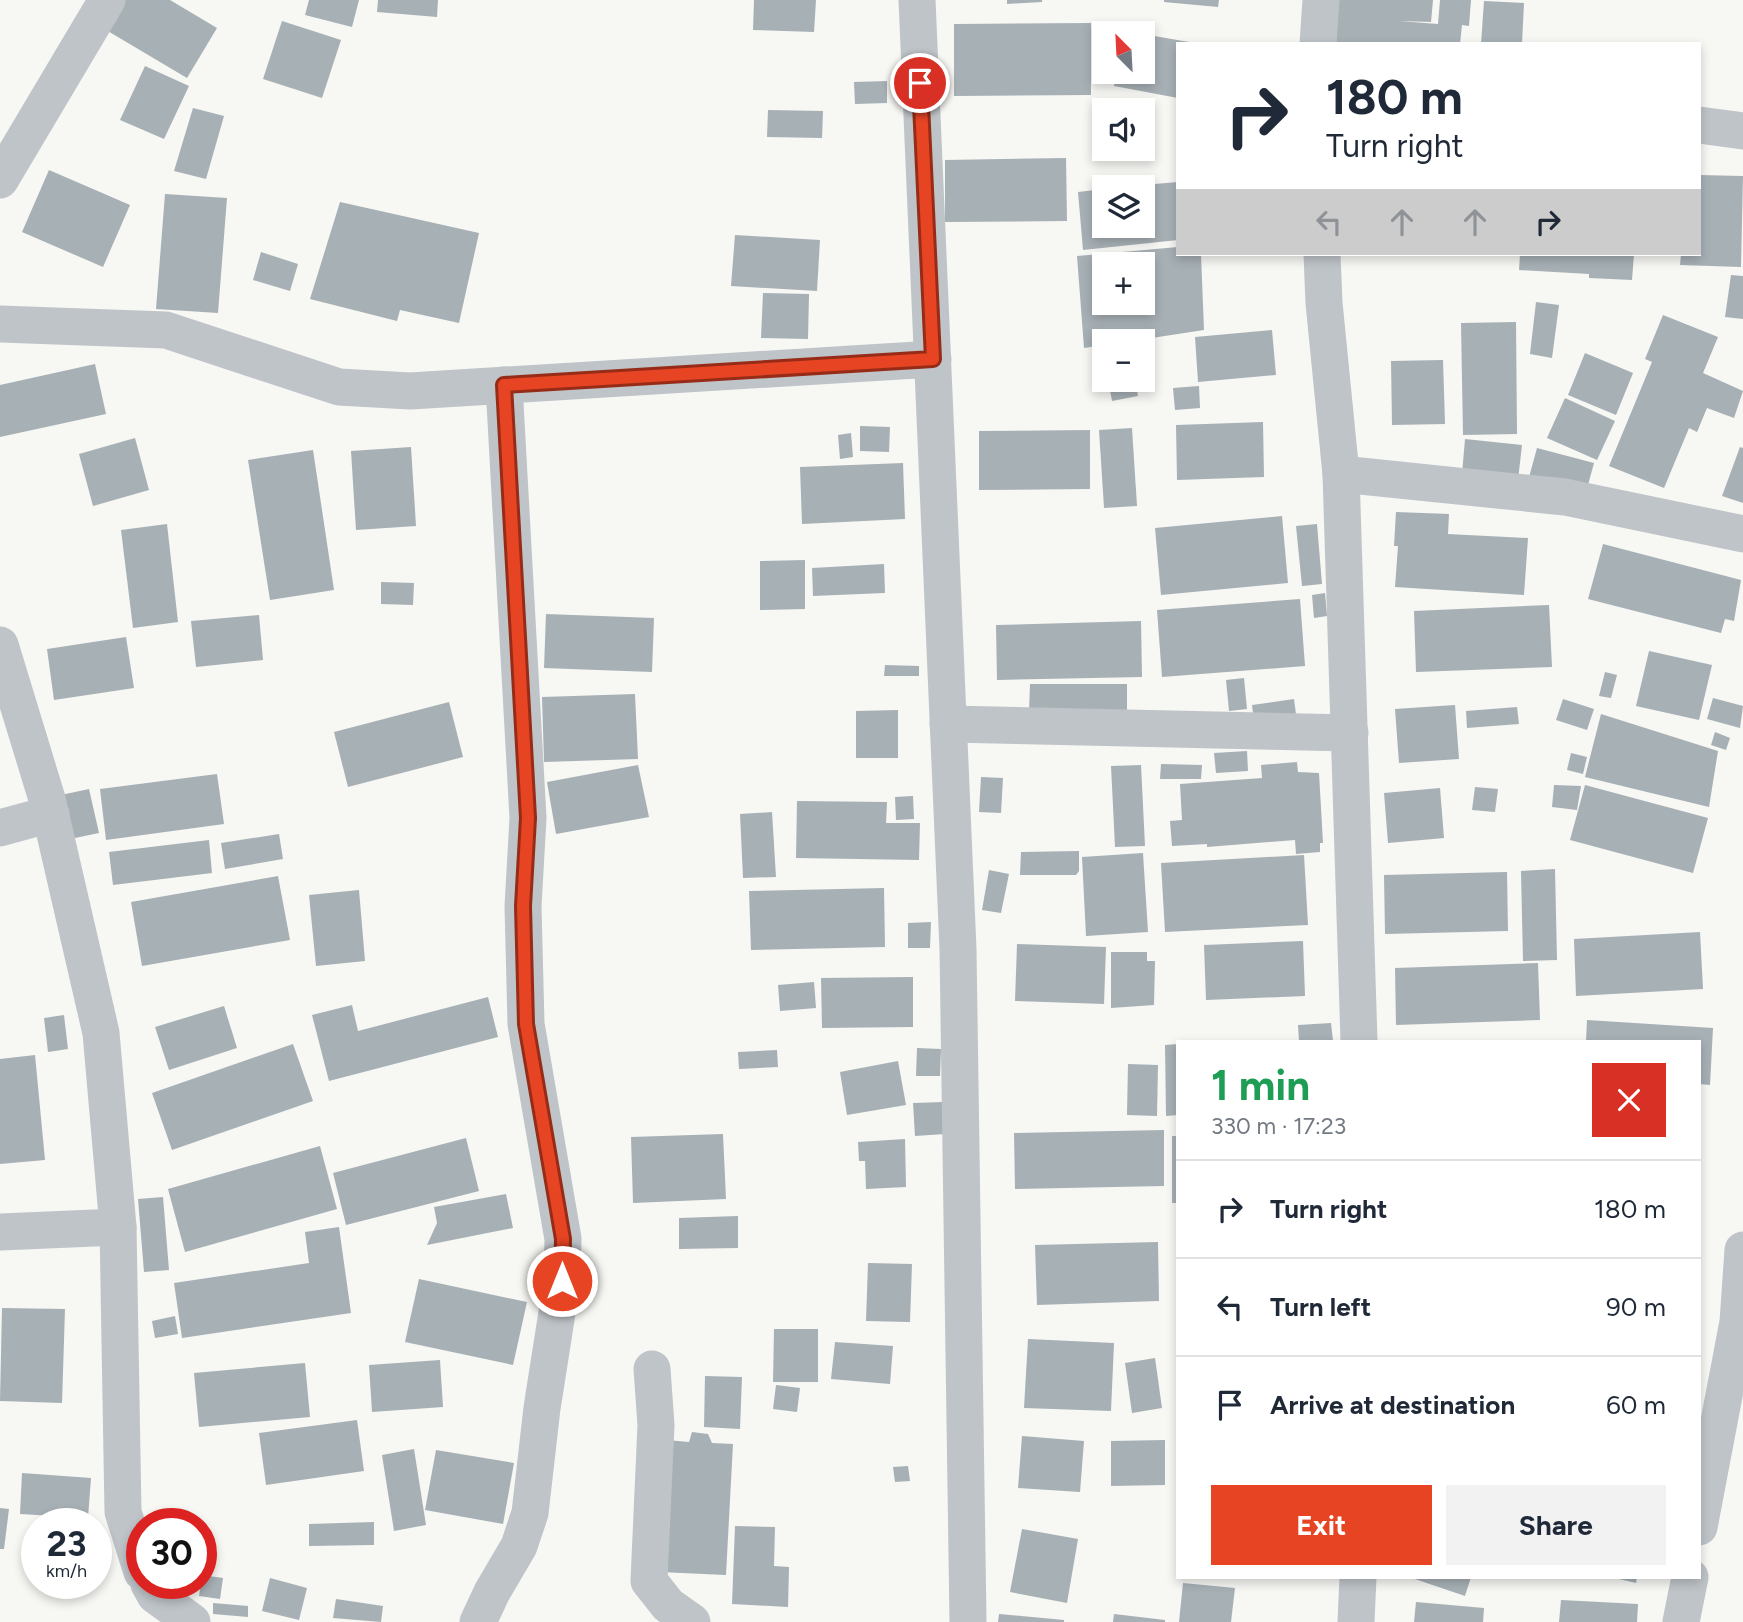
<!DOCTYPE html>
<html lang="en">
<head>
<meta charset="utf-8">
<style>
	:root { --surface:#fff; --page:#f2f2f3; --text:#1f2937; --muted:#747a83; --line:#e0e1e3; --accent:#e74424 }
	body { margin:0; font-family:Figtree,sans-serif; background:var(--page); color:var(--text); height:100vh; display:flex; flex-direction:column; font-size:26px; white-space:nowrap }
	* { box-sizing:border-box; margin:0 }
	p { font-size:23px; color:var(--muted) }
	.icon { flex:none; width:38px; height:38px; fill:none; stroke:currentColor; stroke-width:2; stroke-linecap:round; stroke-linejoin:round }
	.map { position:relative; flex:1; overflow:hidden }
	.side { position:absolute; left:1176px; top:1040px; width:525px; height:539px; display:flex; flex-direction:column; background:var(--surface); border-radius:0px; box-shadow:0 4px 10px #0003 }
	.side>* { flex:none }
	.hud { position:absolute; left:1176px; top:42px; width:525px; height:214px; border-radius:0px; box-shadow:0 4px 10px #0003; background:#fff; color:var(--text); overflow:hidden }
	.needle { width:46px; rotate:336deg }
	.tools { position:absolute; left:1092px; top:21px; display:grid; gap:14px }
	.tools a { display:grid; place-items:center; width:63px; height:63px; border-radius:0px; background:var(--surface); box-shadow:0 4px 10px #0003; font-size:35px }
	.speed { position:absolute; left:21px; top:1508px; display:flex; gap:14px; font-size:35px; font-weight:700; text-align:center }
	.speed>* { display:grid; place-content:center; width:91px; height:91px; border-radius:50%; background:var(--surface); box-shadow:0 4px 10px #0003; line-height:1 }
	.speed small { font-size:18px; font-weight:400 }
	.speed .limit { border:10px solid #d22; background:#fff; color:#111 }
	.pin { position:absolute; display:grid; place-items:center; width:60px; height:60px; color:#fff; margin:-30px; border:4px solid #fff; border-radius:50%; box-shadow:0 2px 7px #0007 }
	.me { position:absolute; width:77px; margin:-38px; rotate:0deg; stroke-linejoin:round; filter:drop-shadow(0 0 5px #0008) }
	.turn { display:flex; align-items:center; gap:24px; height:147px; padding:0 35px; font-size:32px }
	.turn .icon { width:91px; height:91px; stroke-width:2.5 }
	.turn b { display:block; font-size:49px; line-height:60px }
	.lanes { display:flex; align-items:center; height:66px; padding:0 35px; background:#0003; justify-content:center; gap:35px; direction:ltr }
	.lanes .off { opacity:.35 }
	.round { display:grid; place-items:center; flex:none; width:74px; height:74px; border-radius:0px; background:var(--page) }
	.headline { display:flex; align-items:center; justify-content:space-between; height:119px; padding:0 35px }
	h1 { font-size:42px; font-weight:700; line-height:52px; color:#1e9e55 }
	.primary-button { display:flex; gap:14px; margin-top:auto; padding:14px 35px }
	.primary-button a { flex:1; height:80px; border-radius:0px; background:var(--accent); color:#fff; font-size:28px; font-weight:700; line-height:80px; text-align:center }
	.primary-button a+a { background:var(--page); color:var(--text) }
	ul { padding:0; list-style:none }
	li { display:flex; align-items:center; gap:21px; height:98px; padding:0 35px; border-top:2px solid var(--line) }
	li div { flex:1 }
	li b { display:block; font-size:26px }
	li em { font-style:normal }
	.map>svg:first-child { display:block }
	.building { fill:#a7b0b5; fill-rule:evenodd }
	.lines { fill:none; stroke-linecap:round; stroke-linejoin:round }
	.minor { stroke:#bfc4c8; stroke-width:37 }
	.route-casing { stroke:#962c17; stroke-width:18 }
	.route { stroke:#e74424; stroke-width:12 }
</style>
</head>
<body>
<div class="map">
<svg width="1743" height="1622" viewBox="0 0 1743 1622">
	<rect width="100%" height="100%" fill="#f7f7f4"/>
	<g class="building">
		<polygon points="117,0 170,0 217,28 187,78 101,27"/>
		<polygon points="309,0 359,0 352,27 305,15"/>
		<polygon points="378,0 438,0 437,17 377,12"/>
		<polygon points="754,0 816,0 814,32 753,30"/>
		<polygon points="1007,0 1042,0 1042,2 1007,4"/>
		<polygon points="1164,0 1219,0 1218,7 1164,2"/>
		<polygon points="1338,0 1433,0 1431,22 1398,21 1438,24 1440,0 1471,0 1469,26 1462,25 1460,44 1336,44"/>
		<polygon points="1484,1 1524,3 1522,44 1481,44"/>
		<polygon points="282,21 341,40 322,98 263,79"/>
		<polygon points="1091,23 1091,95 954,96 954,24"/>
		<polygon points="1143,34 1189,42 1178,44 1178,98 1114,86 1116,72 1143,72"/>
		<polygon points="145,66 189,86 164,139 120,120"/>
		<polygon points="887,81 887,103 855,104 854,82"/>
		<polygon points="193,108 224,116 206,179 174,171"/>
		<polygon points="768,110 823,111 822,138 767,137"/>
		<polygon points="1066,158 1067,221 945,222 945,160"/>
		<polygon points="49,170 130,205 103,267 22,232"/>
		<polygon points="1699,175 1743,176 1741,267 1680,265 1681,254 1699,254"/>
		<polygon points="1178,182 1178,240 1083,250 1078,192 1104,189 1104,226 1143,226 1143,185"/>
		<polygon points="165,194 227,198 218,313 156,309"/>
		<polygon points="340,202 479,233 459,323 400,310 397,321 310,299"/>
		<polygon points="735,235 820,240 817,291 731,286"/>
		<path d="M1178,247V254H1201L1204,330L1132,341H1104V345L1084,348L1077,256ZM1104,264H1143V303H1104Z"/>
		<polygon points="261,252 298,264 290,291 253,280"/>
		<polygon points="1520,254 1634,254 1632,280 1589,278 1589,274 1519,270"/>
		<polygon points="1731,275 1743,276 1743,319 1725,317"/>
		<polygon points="763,293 809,294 808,339 761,338"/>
		<polygon points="1536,302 1559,305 1552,358 1530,354"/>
		<polygon points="1663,315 1718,337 1703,373 1743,391 1734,418 1707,408 1697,432 1689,428 1664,488 1609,466 1652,362 1645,359"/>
		<polygon points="1516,322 1517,434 1463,435 1461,323"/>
		<polygon points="1272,330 1276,375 1198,382 1195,337"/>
		<polygon points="1585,353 1633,373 1616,415 1568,395"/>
		<polygon points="1443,360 1445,424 1392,425 1391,361"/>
		<polygon points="95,364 106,414 0,437 0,385"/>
		<polygon points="1108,380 1135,380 1138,396 1112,401"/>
		<polygon points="1199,386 1200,408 1175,410 1173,388"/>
		<polygon points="1565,398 1615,421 1597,460 1547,438"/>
		<polygon points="1263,422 1264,477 1177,480 1176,425"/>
		<polygon points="860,426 890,427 889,452 860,451"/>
		<polygon points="1132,428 1137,506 1104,508 1099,430"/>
		<polygon points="1090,430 1090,489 979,490 979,431"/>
		<polygon points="851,433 853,457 840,459 838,435"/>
		<polygon points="135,438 149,490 93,506 79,454"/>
		<polygon points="1465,439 1522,445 1518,480 1462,474"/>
		<polygon points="411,447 416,526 356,530 351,451"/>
		<polygon points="1740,447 1743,448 1743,503 1722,496"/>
		<polygon points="1537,448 1594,463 1585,496 1528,481"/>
		<polygon points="313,450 334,590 270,600 248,460"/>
		<polygon points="903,463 905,519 802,524 800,467"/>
		<polygon points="1396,512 1449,514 1448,534 1528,538 1524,595 1395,587 1398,546 1394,546"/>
		<polygon points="1282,516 1288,583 1161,595 1155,528"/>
		<polygon points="167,524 178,622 133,628 121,530"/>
		<polygon points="1317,524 1322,584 1302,586 1296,526"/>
		<polygon points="1603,544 1741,580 1734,621 1725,619 1721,633 1588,599"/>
		<polygon points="805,560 805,609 760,610 760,561"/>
		<polygon points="884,564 885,593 813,596 812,568"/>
		<polygon points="381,582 414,583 413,605 381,604"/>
		<polygon points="1325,593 1327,616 1314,618 1312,595"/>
		<polygon points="1300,599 1305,666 1162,677 1157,610"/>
		<polygon points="1549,605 1552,667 1416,672 1414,611"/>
		<polygon points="546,614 654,618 652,672 544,668"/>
		<polygon points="259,615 263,660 196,667 191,621"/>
		<polygon points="1141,621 1142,677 997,680 996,625"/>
		<polygon points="126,637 134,688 54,700 47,649"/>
		<polygon points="1649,651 1712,665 1699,720 1636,706"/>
		<polygon points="885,665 919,666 919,676 884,676"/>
		<polygon points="1605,672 1617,675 1611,698 1599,696"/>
		<polygon points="1244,678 1247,709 1229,711 1226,680"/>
		<polygon points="1030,684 1127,684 1127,712 1029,712"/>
		<polygon points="635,694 638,759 544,762 542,697"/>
		<polygon points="1713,698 1743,706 1740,728 1707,719"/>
		<polygon points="1294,699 1297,722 1255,729 1252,705"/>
		<polygon points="1563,699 1594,709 1587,730 1556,720"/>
		<polygon points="449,702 463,757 348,787 334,732"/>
		<polygon points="1455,705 1459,759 1399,763 1395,709"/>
		<polygon points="1517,707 1519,724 1467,728 1466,711"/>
		<polygon points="898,710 898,758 856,758 856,711"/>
		<polygon points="1601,714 1718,751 1709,807 1585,777"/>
		<polygon points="1715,732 1730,738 1726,750 1711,745"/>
		<polygon points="1247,751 1248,771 1216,773 1214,753"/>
		<polygon points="1571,753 1587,757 1583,774 1567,770"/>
		<polygon points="1297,762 1298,772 1319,773 1323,843 1320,843 1320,852 1296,854 1295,840 1207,847 1207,844 1172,846 1170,821 1182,820 1180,784 1262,778 1261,765"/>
		<polygon points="1161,764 1202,765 1201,779 1160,779"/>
		<polygon points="638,765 649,817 556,834 547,782"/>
		<polygon points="1141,765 1145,846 1115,847 1111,766"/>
		<polygon points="217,774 224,824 106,840 100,789"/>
		<polygon points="981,777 1003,778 1001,813 979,812"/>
		<polygon points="1554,785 1581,786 1577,810 1552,807"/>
		<polygon points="1585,785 1708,818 1693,873 1570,840"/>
		<polygon points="1475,787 1498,789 1495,812 1472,810"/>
		<polygon points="1440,788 1444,838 1388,843 1384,793"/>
		<polygon points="89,789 99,833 70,839 61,795"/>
		<polygon points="913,796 914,819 896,820 895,797"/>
		<polygon points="797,801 887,802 886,823 920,823 919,860 796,858"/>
		<polygon points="772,812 776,877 743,878 740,814"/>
		<polygon points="279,834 283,859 225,869 221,843"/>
		<polygon points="209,840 212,873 113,885 109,852"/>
		<polygon points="1079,851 1079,871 1076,875 1020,875 1021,852"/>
		<polygon points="1143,853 1148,932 1086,936 1082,857"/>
		<polygon points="1304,855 1308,925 1165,932 1161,863"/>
		<polygon points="1555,869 1557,960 1523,961 1521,871"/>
		<polygon points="989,870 1009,874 1001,913 982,910"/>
		<polygon points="1507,872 1508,931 1385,934 1384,875"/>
		<polygon points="278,876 290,940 142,966 131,902"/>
		<polygon points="884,888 885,947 751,950 749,891"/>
		<polygon points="359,890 365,961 316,966 309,895"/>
		<polygon points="931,922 930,948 908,948 908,923"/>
		<polygon points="1700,932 1703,989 1576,996 1574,939"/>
		<polygon points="1303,941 1305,996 1206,1000 1204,945"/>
		<polygon points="1017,944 1106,947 1104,1004 1015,1001"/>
		<polygon points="1111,952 1147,952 1147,961 1155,961 1154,1005 1111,1008"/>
		<polygon points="1538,963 1540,1020 1396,1025 1395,968"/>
		<polygon points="913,977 913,1027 822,1028 821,978"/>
		<polygon points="814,982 816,1008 780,1011 778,985"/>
		<polygon points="488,997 498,1037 329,1081 312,1015 352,1005 358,1031"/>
		<polygon points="224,1006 237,1048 169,1070 155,1027"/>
		<polygon points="64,1015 68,1049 48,1052 44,1018"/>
		<polygon points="1587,1020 1713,1028 1710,1085 1699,1084 1699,1041 1586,1041"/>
		<polygon points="1331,1023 1333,1041 1299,1041 1298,1025"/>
		<polygon points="293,1044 313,1101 172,1150 152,1093"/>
		<polygon points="1178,1044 1178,1115 1166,1116 1165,1045"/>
		<polygon points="917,1048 941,1049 940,1076 916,1076"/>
		<polygon points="777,1050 778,1067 739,1069 738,1052"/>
		<polygon points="35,1055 45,1160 0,1164 0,1059"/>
		<polygon points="898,1061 906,1105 847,1115 840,1072"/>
		<polygon points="1128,1064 1158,1065 1157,1116 1127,1115"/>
		<polygon points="944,1102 945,1134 915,1136 913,1103"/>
		<polygon points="1164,1130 1164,1186 1015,1189 1014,1133"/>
		<polygon points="723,1134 726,1199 633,1203 631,1137"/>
		<rect x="1172" y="1136" width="6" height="67"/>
		<polygon points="466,1138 479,1191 346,1225 333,1173"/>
		<polygon points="905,1139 906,1187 866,1189 865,1161 859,1161 858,1142"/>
		<polygon points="320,1146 337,1209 185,1252 168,1189"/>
		<polygon points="506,1194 513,1228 427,1245 437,1223 434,1207"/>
		<polygon points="163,1197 169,1270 144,1272 138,1199"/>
		<polygon points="738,1216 738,1248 679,1249 679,1218"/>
		<polygon points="339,1227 351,1313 182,1338 174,1283 309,1263 305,1232"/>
		<polygon points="1158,1242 1159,1301 1037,1305 1035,1245"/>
		<polygon points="868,1263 912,1264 910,1322 866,1321"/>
		<polygon points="419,1279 527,1302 513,1365 405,1342"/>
		<polygon points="2,1308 65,1309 62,1403 0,1401"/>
		<polygon points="175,1316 178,1334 155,1338 152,1321"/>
		<polygon points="774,1329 818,1329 818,1382 773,1382"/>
		<polygon points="1028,1339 1114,1343 1111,1411 1024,1408"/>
		<polygon points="835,1342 893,1346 890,1384 831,1379"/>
		<polygon points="1155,1358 1162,1408 1132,1413 1125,1363"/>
		<polygon points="440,1360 443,1407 372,1412 369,1365"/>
		<polygon points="305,1363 310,1417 199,1427 194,1373"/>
		<polygon points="705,1376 742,1377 740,1429 704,1427"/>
		<polygon points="776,1385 800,1388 797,1412 773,1409"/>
		<polygon points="357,1420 364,1471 266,1485 259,1433"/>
		<polygon points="692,1432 708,1434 712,1443 733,1444 726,1575 660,1572 667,1440 689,1442"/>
		<polygon points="1022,1436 1084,1441 1080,1492 1018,1488"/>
		<polygon points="1165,1440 1165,1485 1111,1486 1111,1441"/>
		<polygon points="414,1449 426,1525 394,1531 382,1455"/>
		<polygon points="436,1450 514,1463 503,1524 425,1510"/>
		<polygon points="908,1466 910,1481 895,1482 893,1467"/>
		<polygon points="22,1473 91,1478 88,1518 20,1514"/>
		<polygon points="0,1508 9,1509 4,1549 0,1549"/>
		<polygon points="374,1522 374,1545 309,1546 309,1524"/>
		<polygon points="735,1526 775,1527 774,1566 789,1567 788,1607 732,1604"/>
		<polygon points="1022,1529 1078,1539 1067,1603 1010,1592"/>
		<polygon points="202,1575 223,1578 220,1599 199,1596"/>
		<polygon points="1409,1577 1471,1577 1465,1596"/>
		<polygon points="1611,1577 1637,1577 1636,1583"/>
		<polygon points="270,1578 307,1588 299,1620 262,1611"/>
		<polygon points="1183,1583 1235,1588 1231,1622 1179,1622"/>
		<polygon points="336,1599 383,1606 381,1622 333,1618"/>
		<polygon points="1561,1600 1638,1604 1637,1622 1559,1622"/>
		<polygon points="1416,1602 1484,1608 1483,1622 1414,1622"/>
		<polygon points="213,1603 248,1606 248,1617 213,1614"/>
		<polygon points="999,1614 1064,1620 1064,1622 998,1622"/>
		<polygon points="1114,1614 1165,1620 1165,1622 1113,1622"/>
	</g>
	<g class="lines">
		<g class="minor">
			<polyline points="917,0 958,949 968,1622"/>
			<polyline points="1318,44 1321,0"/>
			<polyline points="1699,125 1743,131"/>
			<polyline points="0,180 107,0"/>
			<polyline points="1322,254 1324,303 1341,474 1359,1041"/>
			<polyline points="0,324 166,330 339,387 410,391 933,359"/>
			<polyline points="1341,474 1565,497 1743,534"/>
			<polyline points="0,645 47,799 101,1033 118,1227 123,1512 142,1572"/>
			<polyline points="948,724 1350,733"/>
			<polyline points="0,828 51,814"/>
			<polyline points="0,1232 118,1227"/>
			<polyline points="652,1369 656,1425 649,1581 668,1605 692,1622"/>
			<polyline points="1699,1527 1738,1322 1743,1250"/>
			<polyline points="149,1584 155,1595 192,1622"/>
			<polyline points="478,1622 492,1592 519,1546 530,1513 542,1408 562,1281 563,1239 526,1024 523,906 528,818 504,385"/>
			<polyline points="1356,1622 1358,1577"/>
			<polyline points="1681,1622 1690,1577"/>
		</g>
	</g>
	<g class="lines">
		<defs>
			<polyline id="route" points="562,1281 563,1239 526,1024 523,906 528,818 504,385 933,359 920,83"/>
		</defs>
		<use href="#route" class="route-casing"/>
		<use href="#route" class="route"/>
	</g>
</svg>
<div class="tools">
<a><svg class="needle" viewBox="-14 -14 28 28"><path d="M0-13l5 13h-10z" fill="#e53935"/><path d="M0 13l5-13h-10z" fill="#747a83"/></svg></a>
<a><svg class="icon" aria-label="sound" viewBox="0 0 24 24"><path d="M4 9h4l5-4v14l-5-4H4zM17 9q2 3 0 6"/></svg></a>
<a><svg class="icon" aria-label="layers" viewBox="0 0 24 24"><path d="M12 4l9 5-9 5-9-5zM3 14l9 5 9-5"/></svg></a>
<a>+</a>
<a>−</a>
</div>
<div class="speed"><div>23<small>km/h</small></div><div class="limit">30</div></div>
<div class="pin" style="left:920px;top:83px;background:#d93025"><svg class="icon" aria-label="arrive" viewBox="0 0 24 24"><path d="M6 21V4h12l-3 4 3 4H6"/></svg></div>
<svg class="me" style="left:562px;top:1281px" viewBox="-20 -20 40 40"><circle r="17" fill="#e74424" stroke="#fff" stroke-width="3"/><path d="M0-11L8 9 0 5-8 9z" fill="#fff"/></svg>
<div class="hud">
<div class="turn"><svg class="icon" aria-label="right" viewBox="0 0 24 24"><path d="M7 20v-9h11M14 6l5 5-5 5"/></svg><div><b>180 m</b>Turn right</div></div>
<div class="lanes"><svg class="icon off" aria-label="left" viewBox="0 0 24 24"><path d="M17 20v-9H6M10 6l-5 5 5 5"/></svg><svg class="icon off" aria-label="ahead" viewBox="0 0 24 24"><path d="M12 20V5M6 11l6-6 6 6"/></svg><svg class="icon off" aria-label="ahead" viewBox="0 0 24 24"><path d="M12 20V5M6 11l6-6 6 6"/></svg><svg class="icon" aria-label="right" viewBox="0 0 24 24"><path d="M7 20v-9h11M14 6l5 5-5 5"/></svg></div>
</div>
<section class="side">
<div class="headline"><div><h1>1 min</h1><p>330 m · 17:23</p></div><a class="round" style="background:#d93025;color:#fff"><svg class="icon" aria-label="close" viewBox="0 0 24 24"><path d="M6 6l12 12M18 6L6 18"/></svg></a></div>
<ul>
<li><svg class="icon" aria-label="right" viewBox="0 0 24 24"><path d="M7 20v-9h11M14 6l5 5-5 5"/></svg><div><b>Turn right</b></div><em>180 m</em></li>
<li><svg class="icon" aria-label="left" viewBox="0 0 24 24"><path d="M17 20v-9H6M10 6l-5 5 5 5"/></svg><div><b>Turn left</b></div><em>90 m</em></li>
<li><svg class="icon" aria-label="arrive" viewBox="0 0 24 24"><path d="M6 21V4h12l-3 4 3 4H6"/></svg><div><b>Arrive at destination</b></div><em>60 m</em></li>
</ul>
<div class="primary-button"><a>Exit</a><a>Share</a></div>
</section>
</div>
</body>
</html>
